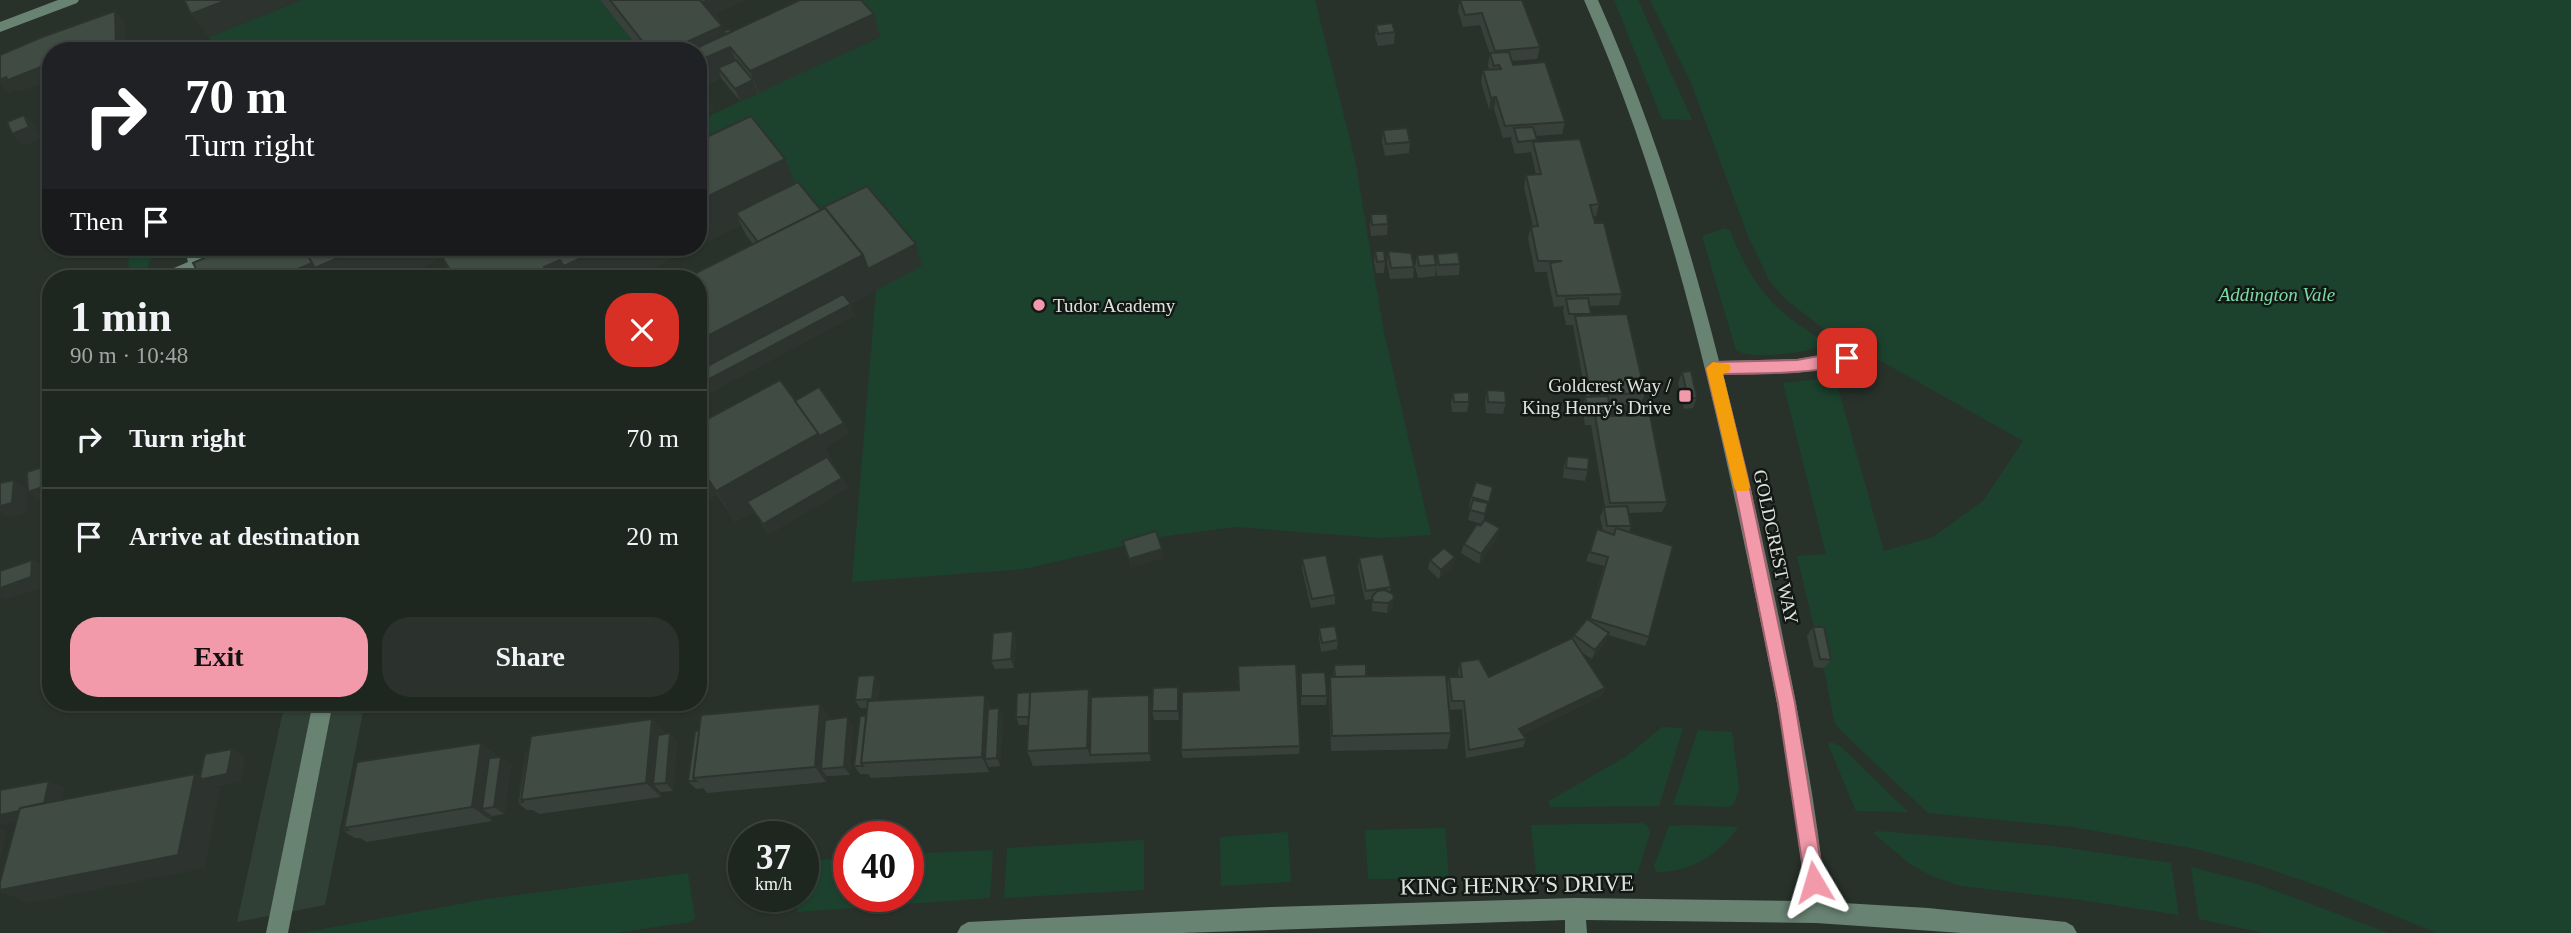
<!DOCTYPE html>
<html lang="en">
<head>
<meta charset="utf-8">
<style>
	:root { --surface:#1e2620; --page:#2b322d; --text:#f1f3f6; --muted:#a1a5a5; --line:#3c433e; --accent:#f39aaa }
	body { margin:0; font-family:"Times New Roman",serif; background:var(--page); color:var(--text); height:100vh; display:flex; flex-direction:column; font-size:26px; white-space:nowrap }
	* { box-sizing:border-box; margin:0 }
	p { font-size:23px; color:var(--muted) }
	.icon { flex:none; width:38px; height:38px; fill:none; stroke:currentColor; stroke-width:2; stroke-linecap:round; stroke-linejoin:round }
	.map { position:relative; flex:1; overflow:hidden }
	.details { position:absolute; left:42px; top:270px; width:665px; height:441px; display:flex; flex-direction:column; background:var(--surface); border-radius:28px; box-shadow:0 2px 5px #0004,0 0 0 2px var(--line) }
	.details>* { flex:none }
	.banner { position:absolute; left:42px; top:42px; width:665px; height:214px; border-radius:28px; box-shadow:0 2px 5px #0004,0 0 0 2px var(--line); background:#202124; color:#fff; overflow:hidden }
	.speed { position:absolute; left:728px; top:821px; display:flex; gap:14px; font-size:35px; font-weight:700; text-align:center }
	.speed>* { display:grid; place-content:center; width:91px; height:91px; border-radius:50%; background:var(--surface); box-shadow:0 2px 5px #0004,0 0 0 2px var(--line); line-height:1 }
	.speed small { font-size:18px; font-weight:400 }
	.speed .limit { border:10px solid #d22; background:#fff; color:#111 }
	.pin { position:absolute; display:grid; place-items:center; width:60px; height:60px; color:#fff; margin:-30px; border-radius:14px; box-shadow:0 4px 10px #0006 }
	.me { position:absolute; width:77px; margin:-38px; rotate:353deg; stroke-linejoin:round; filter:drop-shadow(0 0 5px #0008) }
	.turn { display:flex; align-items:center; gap:24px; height:147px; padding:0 28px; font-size:32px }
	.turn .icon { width:91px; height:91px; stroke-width:2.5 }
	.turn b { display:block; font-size:49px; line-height:60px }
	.then { display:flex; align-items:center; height:66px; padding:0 28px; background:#0003; gap:14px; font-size:26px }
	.round { display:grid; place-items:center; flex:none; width:74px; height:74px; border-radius:28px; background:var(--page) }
	.summary { display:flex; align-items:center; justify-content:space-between; height:119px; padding:0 28px }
	h1 { font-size:42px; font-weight:700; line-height:52px }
	.button { display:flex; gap:14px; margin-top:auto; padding:14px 28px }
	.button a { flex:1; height:80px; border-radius:28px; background:var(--accent); color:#111; font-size:28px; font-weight:700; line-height:80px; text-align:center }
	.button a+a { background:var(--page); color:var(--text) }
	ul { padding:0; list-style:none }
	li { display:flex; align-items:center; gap:21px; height:98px; padding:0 28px; border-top:2px solid var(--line) }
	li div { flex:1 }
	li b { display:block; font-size:26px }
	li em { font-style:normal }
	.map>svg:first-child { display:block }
	.built { fill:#304037 }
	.green { fill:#1c422e }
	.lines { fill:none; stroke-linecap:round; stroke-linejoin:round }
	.minor { fill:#698373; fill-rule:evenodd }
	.wall { fill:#37403a }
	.shaded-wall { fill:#2d3430 }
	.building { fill:#404b44; stroke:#2d3430; stroke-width:2 }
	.route { fill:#f39aaa; stroke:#9e646e; stroke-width:2 }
	.slow { fill:#f59e0b }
	.poi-dot { fill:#f39aaa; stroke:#141815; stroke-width:2.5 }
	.labels { text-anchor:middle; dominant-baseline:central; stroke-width:5; stroke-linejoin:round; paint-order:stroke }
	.park-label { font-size:19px; font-style:italic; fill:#7cdaa7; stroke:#141815 }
	.poi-label { font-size:19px; fill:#dde3df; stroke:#141815; text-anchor:start }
	.street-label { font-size:19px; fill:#dde3df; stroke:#141815 }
	.near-street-label { font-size:23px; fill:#dde3df; stroke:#141815 }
</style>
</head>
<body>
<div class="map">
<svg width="2571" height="933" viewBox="0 0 2571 933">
	<rect width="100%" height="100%" fill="#28322b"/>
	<polygon class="built" points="285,702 365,702 325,905 237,922"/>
	<g class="green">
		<polygon points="302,0 600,0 641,51 216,51 209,37"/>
		<polygon points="857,0 1315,0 1355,160 1383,328 1431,535 1379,538 1235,527 1166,536 1024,569 852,582 876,290 922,266 698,186 698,121 880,37"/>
		<polygon points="1614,0 1638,0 1692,120 1662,119"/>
		<polygon points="1650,0 2571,0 2571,933 2437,933 2330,890 2260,866 2196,849 2073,827 1928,813 1839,729 1834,721 1824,668 1797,556 1826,554 1783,383 1835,377 1884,551 1933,537 1983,501 2023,441 1824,329 1784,298 1769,280 1748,236 1691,83"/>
		<path d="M1725,228L1730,230C1743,265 1761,296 1791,319C1802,328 1817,335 1826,345C1809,352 1750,361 1736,350L1702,236Z"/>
		<polygon points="128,247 162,247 149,262 145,278 129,278"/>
		<polygon points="1662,727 1683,728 1659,806 1550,807 1549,801 1627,756"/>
		<polygon points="1698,730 1732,732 1739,789 1733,805 1728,807 1673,805"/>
		<polygon points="1831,742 1840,746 1908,812 1856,811 1828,744"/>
		<polygon points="1643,823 1648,827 1650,833 1637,874 1536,874 1531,825"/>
		<path d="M1688,825L1738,827C1719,855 1690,872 1656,872L1654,866L1669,826Z"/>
		<polygon points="1445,828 1449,878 1368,879 1365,830"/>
		<polygon points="1878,831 2053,846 2171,863 2179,915 2081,900 1960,886 1932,876 1910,864 1873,833"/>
		<polygon points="1288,832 1291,882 1221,886 1220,837"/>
		<polygon points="1144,840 1144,890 1004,898 1007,848"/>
		<polygon points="993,850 990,898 797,912 798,896 803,896 803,861 849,858 849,896 908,896 908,854"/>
		<polygon points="2191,867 2257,884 2388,933 2264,933 2199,919"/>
		<polygon points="688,873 695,918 690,922 615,933 301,933 487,899"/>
	</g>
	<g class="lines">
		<g class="minor">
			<polygon points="58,0 79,0 77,3 0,32 0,22"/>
			<path d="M1584,0H1598C1650,116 1688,238 1719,361L1797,359L1847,351L1853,353L1855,358L1853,363L1847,365L1797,373L1723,374C1744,455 1762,537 1779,618C1798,712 1817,806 1826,902L1928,908L2066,922L2073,926L2077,933H1962L1816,923L1586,920L1587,933H1565V920L1181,933H957L961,926L968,922L1271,907L1575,898L1805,901C1795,782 1770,664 1745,547C1706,361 1661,174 1584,0Z"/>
			<polygon points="184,247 200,247 203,257 227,247 250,247 248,251 182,278 158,278 160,274 188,262"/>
			<polygon points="313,702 333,702 288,933 266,933"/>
		</g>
	</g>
	<g class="wall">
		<polygon points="600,0 745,0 716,13 724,31 880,36 759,93 758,92 740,101 721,78 699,88 708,98 713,110 698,117 698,51 641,51"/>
		<polygon points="1460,0 1540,47 1537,59 1512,61 1513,65 1565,122 1562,134 1536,136 1537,142 1599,204 1596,216 1593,216 1622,294 1619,305 1589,306 1590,315 1645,393 1641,404 1609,405 1611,416 1667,502 1662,512 1628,513 1631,526 1629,532 1649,637 1645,646 1608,635 1605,642 1592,659 1581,652 1605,688 1601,696 1523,734 1526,739 1523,747 1466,758 1462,709 1450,710 1447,686 1449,677 1459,677 1458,671 1460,662 1489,677 1573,639 1574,635 1589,620 1604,566 1586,561 1597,529 1603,531 1600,517 1604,507 1605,507 1591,425 1585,425 1582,408 1585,397 1586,397 1573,325 1566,325 1563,310 1564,306 1554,307 1547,274 1548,272 1535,272 1528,238 1531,227 1533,227 1524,187 1526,175 1536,175 1531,152 1515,154 1511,140 1512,137 1503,138 1494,109 1489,109 1481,82 1483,70 1489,70 1488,65 1490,54 1480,25 1463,27 1458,11"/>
		<polygon points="1376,25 1395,32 1394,44 1378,46 1375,37"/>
		<polygon points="1383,130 1410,142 1409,153 1385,156 1382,142"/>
		<polygon points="698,141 795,183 820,209 922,266 850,304 855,315 698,399 698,278 753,244 746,235 741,225 698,246"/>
		<polygon points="1371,214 1388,224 1387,235 1371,236 1370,226"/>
		<polygon points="1375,251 1385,261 1384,273 1376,273 1374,262"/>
		<polygon points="1388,251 1414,267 1413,278 1390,279 1387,263"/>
		<polygon points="1437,254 1460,264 1459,275 1437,276 1436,267 1435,276 1418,278 1415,267 1417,255 1436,263"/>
		<polygon points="1682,372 1697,398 1693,408 1684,409 1678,383"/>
		<polygon points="1487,390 1506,403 1503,414 1486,413 1485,401"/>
		<polygon points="1453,393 1469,402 1467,412 1452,412 1451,403"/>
		<polygon points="795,401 844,423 849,433 825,447 834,466 842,478 847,488 769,534 753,512 735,522 717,494 698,504 698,424"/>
		<polygon points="1567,456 1588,470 1585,481 1563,478 1564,466"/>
		<polygon points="1493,487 1483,522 1497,538 1479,564 1461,553 1464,544 1482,524 1468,520 1471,507 1469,507 1471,497"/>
		<polygon points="1359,558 1391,587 1390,593 1394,599 1392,608 1387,613 1372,611 1372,599 1365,600 1358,567"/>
		<polygon points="1302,559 1335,595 1335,604 1311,608 1302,569"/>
		<polygon points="1430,560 1453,566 1439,579 1428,569"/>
		<polygon points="1813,627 1831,660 1824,668 1814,667 1807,636"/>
		<polygon points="1319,628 1338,640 1337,649 1321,652 1319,637"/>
		<polygon points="1016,640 1014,668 995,669 991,661"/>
		<polygon points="1334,665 1366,677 1451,733 1447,749 1331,751 1329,694 1330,677 1333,677"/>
		<polygon points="1301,673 1327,696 1326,705 1301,705"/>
		<polygon points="880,684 878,700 985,695 991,709 999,708 1003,717 1000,766 989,767 989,772 871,778 868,774 860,774 854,766 866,716 867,708 860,708 855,700"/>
		<polygon points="1178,687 1179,696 1179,720 1154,720 1152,711"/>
		<polygon points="1239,690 1300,746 1299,754 1183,758 1181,750"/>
		<polygon points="1091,697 1151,703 1151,761 1033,766 1027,751 1028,725 1019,725 1016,717"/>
		<polygon points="820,704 830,719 853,726 850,775 827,776 826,782 707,793 703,788 696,789 688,781"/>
		<polygon points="652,719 665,733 677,741 673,791 661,792 661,797 539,814 533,810 527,810 518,803 528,752"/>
		<polygon points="481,743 498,757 511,764 504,814 492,816 492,821 367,842 360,838 355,838 343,831 353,779"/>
	</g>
	<g class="shaded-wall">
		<polygon points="227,0 302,0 209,37 191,14"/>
		<polygon points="706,0 745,0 716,13 719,21 699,3"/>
		<polygon points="115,11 125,23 126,51 83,51"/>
		<polygon points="874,14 880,36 759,93 750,71"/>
		<polygon points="722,26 739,69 718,68 721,78 698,88 698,51 667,51"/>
		<polygon points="51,63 51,80 19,92 17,90 8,93 0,84 0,80"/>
		<polygon points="753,80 758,92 740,101 735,89"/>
		<polygon points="1496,97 1494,109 1489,109 1491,98"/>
		<polygon points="708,98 713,110 698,117 698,103"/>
		<polygon points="24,115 35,126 41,139 24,146 12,134"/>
		<polygon points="785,159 800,195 736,213 741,225 698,246 698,201"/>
		<polygon points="916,244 922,266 747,359 851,304 855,315 698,399 698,341 863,255"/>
		<polygon points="362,247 438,247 445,257 400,278 277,278 319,259"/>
		<polygon points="604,247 697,247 633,278 572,278 564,266"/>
		<polygon points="560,260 572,278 551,278 544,267"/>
		<polygon points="844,423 849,433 825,447 835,466 754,511 747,502 753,512 735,522 716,491 819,433"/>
		<polygon points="698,465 717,494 698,504"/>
		<polygon points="842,478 847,488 769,534 763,524"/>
		<polygon points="14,480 28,490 26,513 8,518 0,512 0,506"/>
		<polygon points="51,484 51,499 42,502 28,492"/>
		<polygon points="1500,528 1497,538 1479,564 1481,554"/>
		<polygon points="1162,549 1164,558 1130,568 1129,559"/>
		<polygon points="1455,557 1453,566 1439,579 1441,570"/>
		<polygon points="32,560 46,569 51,577 51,588 45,585 45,587 5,600 0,597 0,588"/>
		<polygon points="1394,599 1392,608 1387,613 1388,603"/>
		<polygon points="1013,631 1016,640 1014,668 1011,659"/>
		<polygon points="1609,633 1605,642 1592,659 1595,650"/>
		<polygon points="875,675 880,684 877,707 872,699"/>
		<polygon points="1178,687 1179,696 1179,720 1178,711"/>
		<polygon points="1605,688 1601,696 1516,737 1519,729"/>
		<polygon points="1089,689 1094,705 1090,755 1087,748"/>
		<polygon points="985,695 992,711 985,759 989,767 989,772 982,757"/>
		<polygon points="1149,695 1151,703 1151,761 1149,753"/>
		<polygon points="820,704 831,720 821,769 827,776 826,782 815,767"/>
		<polygon points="999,708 1003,717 1000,766 997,758"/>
		<polygon points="848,717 853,726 850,775 844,767"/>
		<polygon points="652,719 667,735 653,784 661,792 661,797 646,783"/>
		<polygon points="670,733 677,741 673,791 666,783"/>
		<polygon points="481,743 500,759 482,809 492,816 492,821 472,807"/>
		<polygon points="232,749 245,757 241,782 216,787 220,789 205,868 29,903 0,892 0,890 195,774 203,779"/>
		<polygon points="501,757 511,764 504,814 494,807"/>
		<polygon points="49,781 65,788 58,814 2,825 0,824 0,815"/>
		<polygon points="0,828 7,831 0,860"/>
	</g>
	<g class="building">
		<polygon points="184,0 227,0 191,14"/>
		<polygon points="610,0 700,0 722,26 667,51 650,51"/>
		<polygon points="800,0 861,0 874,14 750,71 730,47 698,61 698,51 690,51"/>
		<polygon points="1460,0 1522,0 1540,47 1495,51 1482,13 1465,15"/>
		<polygon points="115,11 116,46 101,49 99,44 83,51 51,51 51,63 8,80 6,77 0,80 0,55 42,37"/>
		<polygon points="1392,23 1395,32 1378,34 1376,25"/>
		<polygon points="729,29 731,32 725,34 724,31"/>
		<polygon points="1509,52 1513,65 1545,62 1565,122 1505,126 1496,97 1491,98 1483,70 1501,69 1499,65 1494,66 1490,53"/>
		<polygon points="736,60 753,80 735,89 718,68"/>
		<polygon points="698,87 708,98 698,103"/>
		<polygon points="24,115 29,127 12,134 7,122"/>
		<polygon points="751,116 785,159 698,201 698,141"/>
		<polygon points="1533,127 1537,140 1518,142 1514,128"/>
		<polygon points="1407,128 1410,142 1386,144 1383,130"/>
		<polygon points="1580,139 1599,204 1590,205 1595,223 1604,223 1622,294 1557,296 1550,263 1562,261 1538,261 1531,227 1538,226 1526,175 1541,174 1533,142"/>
		<polygon points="798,182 820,209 867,186 916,244 868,269 863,255 825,208 758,242 736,213"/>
		<polygon points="825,208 863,255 698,341 698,278 686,278"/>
		<polygon points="1371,214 1387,214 1388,224 1372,225"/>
		<polygon points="229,247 304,247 312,263 277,278 217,278 215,275 207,278 201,278 193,263"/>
		<polygon points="303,247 362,247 315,268"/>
		<polygon points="436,247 604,247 564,266 560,260 544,267 551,278 455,278"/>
		<polygon points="1375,251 1384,251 1385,261 1377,262"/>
		<polygon points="1388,251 1411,253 1414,267 1391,268"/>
		<polygon points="1458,252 1460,264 1439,265 1437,254"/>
		<polygon points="1434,254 1436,265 1419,266 1417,255"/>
		<polygon points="843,294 851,304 698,385 698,371"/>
		<polygon points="1588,298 1591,314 1569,314 1566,299"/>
		<polygon points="1627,314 1645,393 1591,395 1575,316"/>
		<polygon points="1691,371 1697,398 1688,398 1682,372"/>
		<polygon points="780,380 819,433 716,491 698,464 698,424"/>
		<polygon points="819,387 844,423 820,436 795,401"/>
		<polygon points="1487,390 1505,391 1506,403 1488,402"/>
		<polygon points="1469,392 1469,402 1454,402 1453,393"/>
		<polygon points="1608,396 1611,416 1650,415 1667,502 1610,503 1595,415 1588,415 1585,397"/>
		<polygon points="1567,456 1589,458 1588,470 1566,468"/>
		<polygon points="827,457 842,478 763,524 747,502"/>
		<polygon points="51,464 51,484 28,492 27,472"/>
		<polygon points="14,480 12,503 0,506 0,483"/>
		<polygon points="1476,482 1493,487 1489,502 1471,497"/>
		<polygon points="1473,500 1488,503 1485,514 1470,510"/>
		<polygon points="1627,506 1631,526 1607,526 1604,507"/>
		<polygon points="1485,520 1500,528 1481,554 1464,544 1477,524 1480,526"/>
		<polygon points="1616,528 1673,546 1649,637 1590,619 1608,557 1590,552 1597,529 1614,535"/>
		<polygon points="1156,531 1162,549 1129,559 1123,541"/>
		<polygon points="1444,548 1455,557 1441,570 1430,560"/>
		<polygon points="1383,554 1391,587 1366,591 1359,558"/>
		<polygon points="1326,555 1335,595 1312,599 1302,559"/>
		<polygon points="51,559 51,577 39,581 40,563"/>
		<polygon points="32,560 31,577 0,588 0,571"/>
		<polygon points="1385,590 1393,594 1394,599 1388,603 1373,602 1372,597 1377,591"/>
		<polygon points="1587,619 1609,633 1595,650 1574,635"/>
		<polygon points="1335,626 1338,640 1322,643 1319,628"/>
		<polygon points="1813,627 1824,627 1831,660 1820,659"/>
		<polygon points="1013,631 1011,659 991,661 993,633"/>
		<polygon points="1572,638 1605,688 1519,729 1526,739 1469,750 1464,701 1452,701 1449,677 1462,677 1460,662 1479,659 1489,677"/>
		<polygon points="1296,664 1300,746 1181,750 1182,692 1239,690 1238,666"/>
		<polygon points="1366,664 1366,677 1335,677 1334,665"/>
		<polygon points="1325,672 1327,696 1301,696 1301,673"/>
		<polygon points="875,675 872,699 855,700 858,676"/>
		<polygon points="1446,675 1451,733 1332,736 1330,677"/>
		<polygon points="1178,687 1178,711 1152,711 1153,688"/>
		<polygon points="1089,689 1087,748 1027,751 1030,692"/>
		<polygon points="1030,692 1029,717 1016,717 1017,693"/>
		<polygon points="985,695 982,757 861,763 868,701"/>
		<polygon points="1149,695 1149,753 1090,755 1091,697"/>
		<polygon points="820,704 815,767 693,778 701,715"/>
		<polygon points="999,708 997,758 985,759 988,709"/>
		<polygon points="860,716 866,716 861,763 863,766 854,766"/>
		<polygon points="848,717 844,767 821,769 825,720"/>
		<polygon points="652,719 646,783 521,800 531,736"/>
		<polygon points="695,731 699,731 693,778 696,781 688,781"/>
		<polygon points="670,733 666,783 653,784 658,735"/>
		<polygon points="481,743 472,807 344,828 357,762"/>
		<polygon points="232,749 227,774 203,779 200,777 205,754"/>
		<polygon points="526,752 528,752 521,800 523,802 518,803"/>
		<polygon points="501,757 494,807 482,809 489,758"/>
		<polygon points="195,774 178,855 0,890 0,882 20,808"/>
		<polygon points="353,779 344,828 348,830 343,831"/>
		<polygon points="49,781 44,803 20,808 19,811 0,815 0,790"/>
	</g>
	<path class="route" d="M1847,351L1855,358C1844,374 1745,374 1722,374L1747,475L1795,703L1824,882L1821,888L1814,891L1807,888L1805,882L1778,703L1732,475L1706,368L1713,362L1797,360Z"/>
	<polygon class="slow" points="1713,362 1729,364 1731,368 1729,372 1723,374 1750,487 1748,491 1736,491 1734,487 1706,368"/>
	<g class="poi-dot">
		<circle cx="1039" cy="305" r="7"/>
		<rect x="1678" y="389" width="14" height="14" rx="3.5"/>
	</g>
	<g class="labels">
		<g class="park-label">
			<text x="2277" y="294">Addington Vale</text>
		</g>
		<g class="poi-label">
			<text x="1053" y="305">Tudor Academy</text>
			<text x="1671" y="385" text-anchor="end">Goldcrest Way /<tspan x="1671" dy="22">King Henry's Drive</tspan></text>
		</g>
		<g class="street-label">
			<text transform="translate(1776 547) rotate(78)">GOLDCREST WAY</text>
		</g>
		<g class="near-street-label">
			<text transform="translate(1517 885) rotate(-1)">KING HENRY'S DRIVE</text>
		</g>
	</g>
</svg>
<div class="speed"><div>37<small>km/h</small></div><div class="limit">40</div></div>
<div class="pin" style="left:1847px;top:358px;background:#d93025"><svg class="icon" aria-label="arrive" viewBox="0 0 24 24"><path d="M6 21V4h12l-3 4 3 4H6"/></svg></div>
<svg class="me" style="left:1814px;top:882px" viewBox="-20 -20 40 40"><path d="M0-17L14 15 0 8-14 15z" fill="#f39aaa" stroke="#fff" stroke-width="4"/></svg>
<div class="banner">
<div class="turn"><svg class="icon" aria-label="right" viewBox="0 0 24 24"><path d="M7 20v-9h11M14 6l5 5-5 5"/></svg><div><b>70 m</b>Turn right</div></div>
<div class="then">Then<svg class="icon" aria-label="arrive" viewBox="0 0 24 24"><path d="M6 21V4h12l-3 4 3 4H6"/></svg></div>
</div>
<section class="details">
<div class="summary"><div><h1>1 min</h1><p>90 m · 10:48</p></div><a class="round" style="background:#d93025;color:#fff"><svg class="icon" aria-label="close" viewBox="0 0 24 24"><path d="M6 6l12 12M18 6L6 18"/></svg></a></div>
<ul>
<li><svg class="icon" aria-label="right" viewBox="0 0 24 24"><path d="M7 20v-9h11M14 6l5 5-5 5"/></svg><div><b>Turn right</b></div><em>70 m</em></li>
<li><svg class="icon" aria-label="arrive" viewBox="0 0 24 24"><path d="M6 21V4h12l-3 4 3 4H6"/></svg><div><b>Arrive at destination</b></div><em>20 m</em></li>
</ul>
<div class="button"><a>Exit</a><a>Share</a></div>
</section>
</div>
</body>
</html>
